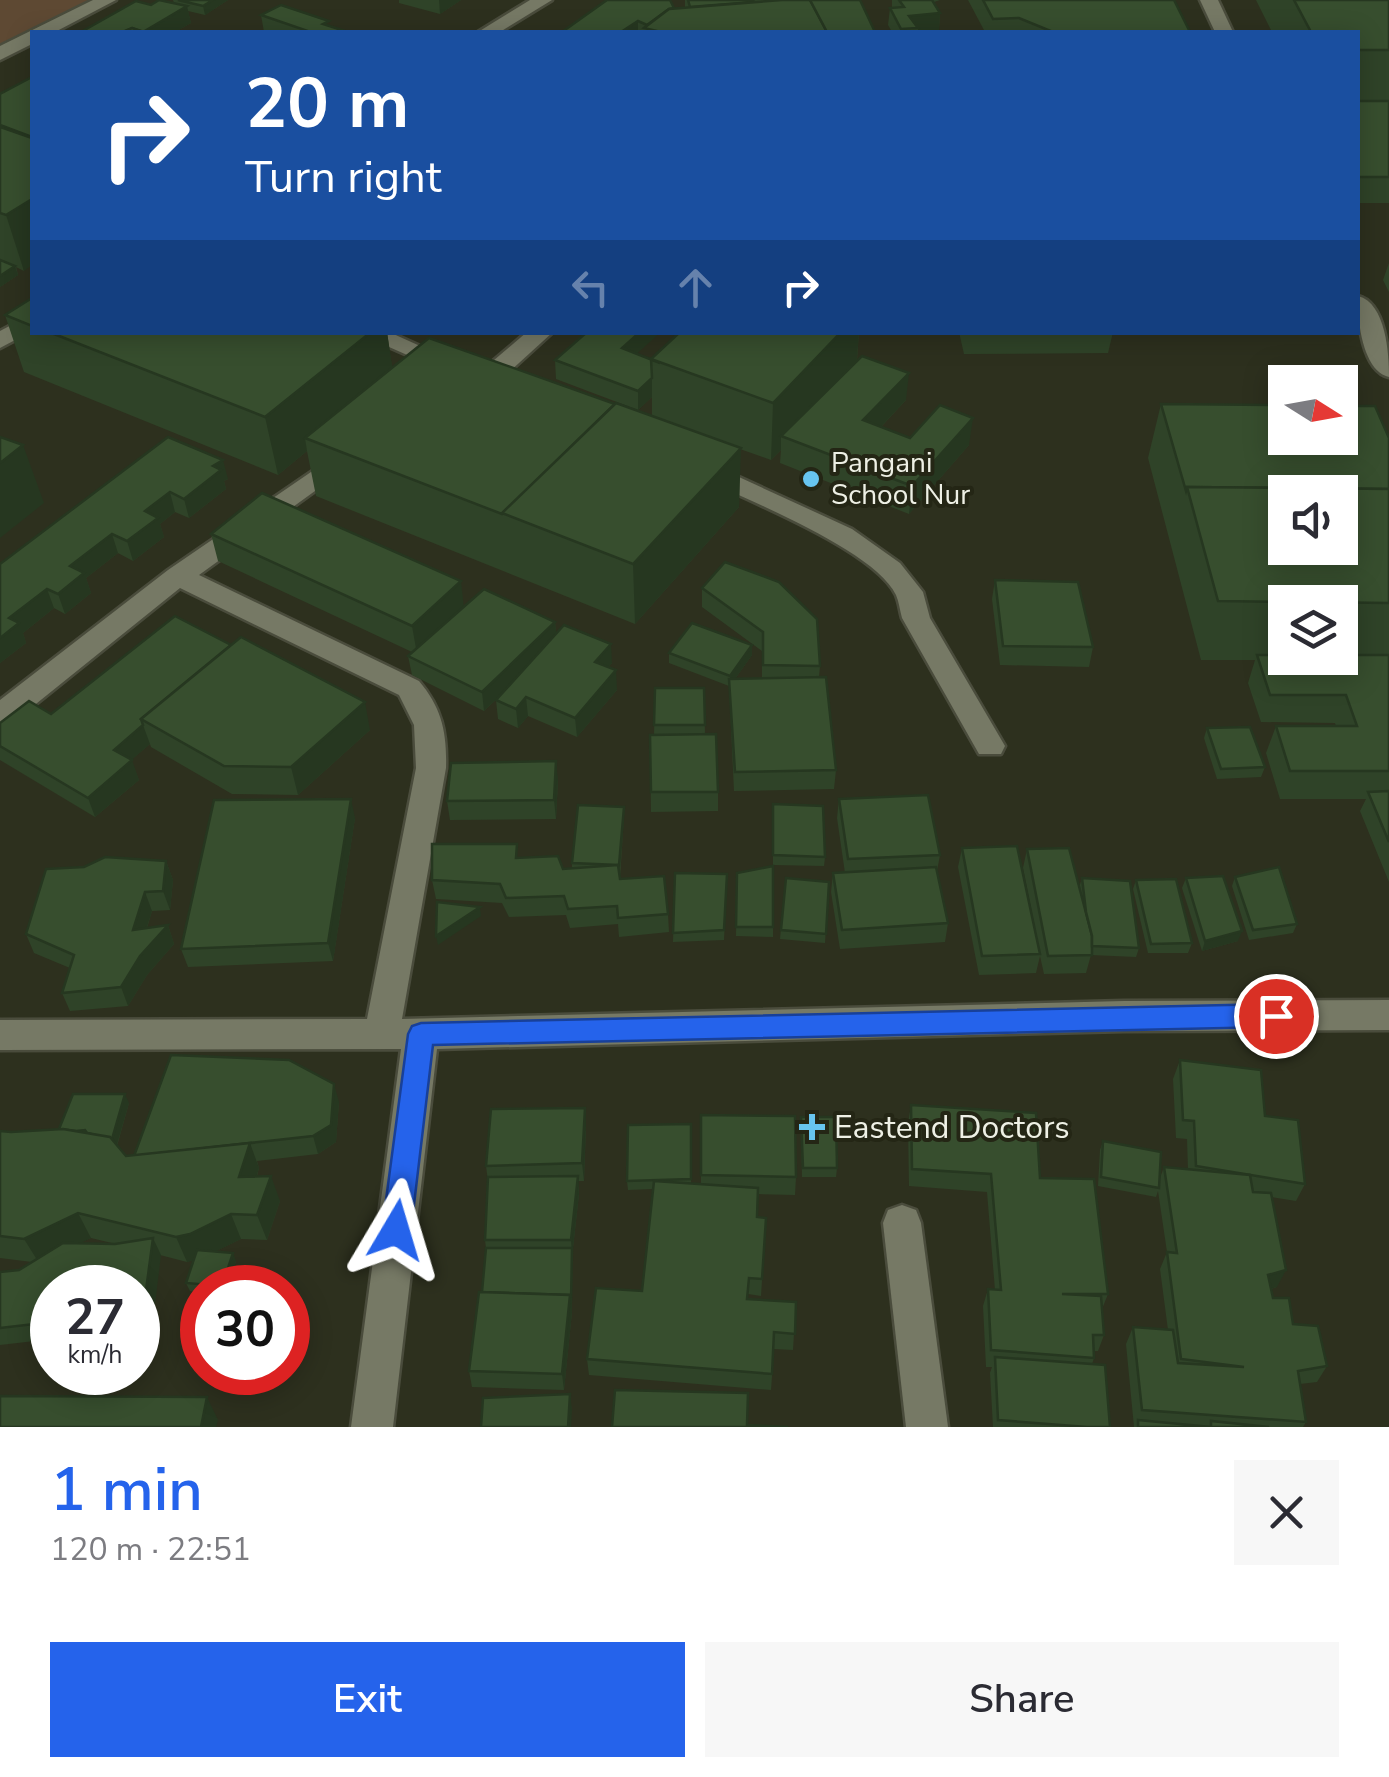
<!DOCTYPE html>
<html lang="en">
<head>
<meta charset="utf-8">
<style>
	:root { --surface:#fff; --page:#f7f7f7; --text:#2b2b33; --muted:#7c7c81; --accent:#2563eb }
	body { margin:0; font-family:"Nunito Sans",sans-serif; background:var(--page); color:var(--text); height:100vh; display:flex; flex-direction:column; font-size:38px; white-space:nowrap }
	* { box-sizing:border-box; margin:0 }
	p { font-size:32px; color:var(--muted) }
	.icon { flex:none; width:55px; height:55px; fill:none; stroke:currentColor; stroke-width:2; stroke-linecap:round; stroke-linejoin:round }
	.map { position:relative; height:1427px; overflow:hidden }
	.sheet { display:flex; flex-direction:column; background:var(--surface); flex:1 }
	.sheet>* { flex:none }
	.guide { position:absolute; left:30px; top:30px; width:1330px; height:305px; border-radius:0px; box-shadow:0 5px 25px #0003; background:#1a4fa0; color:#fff; overflow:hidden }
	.needle { width:65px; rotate:101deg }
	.tools { position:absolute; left:1268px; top:365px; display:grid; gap:20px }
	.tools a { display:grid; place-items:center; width:90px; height:90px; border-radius:0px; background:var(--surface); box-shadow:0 5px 25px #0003; font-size:50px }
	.speed { position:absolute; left:30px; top:1265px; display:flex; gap:20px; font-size:50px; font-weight:700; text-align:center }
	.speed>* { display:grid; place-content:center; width:130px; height:130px; border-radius:50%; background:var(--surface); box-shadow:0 5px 25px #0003; line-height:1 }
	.speed small { font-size:25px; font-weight:400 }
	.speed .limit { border:15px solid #d22; background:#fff; color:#111 }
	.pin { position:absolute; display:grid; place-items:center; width:85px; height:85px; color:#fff; margin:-42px; border:5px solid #fff; border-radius:50%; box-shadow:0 2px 10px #0007 }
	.me { position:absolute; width:110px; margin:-55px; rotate:7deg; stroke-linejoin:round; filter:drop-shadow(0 0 8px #0008) }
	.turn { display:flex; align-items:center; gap:35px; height:210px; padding:0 50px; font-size:45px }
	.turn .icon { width:130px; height:130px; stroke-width:2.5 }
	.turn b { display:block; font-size:70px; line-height:85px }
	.lanes { display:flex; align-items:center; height:95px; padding:0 50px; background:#0003; justify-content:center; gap:50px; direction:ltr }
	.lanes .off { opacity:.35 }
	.round { display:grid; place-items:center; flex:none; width:105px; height:105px; border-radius:0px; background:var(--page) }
	.head { display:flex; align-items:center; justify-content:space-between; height:170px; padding:0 50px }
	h1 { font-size:60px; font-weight:600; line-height:75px; color:var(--accent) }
	.button { display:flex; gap:20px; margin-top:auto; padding:20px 50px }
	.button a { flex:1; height:115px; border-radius:0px; background:var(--accent); color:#fff; font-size:40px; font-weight:600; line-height:115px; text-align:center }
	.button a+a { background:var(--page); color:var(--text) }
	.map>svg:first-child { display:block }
	.green { fill:#5e4933 }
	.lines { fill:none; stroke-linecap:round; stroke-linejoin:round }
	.minor-casing { stroke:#4a4c3c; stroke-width:5 }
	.minor { fill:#767965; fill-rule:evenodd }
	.wall { fill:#2f4328; fill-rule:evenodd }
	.shaded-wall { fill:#263720 }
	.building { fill:#374e2e; stroke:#263720; stroke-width:2.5; fill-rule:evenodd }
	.route { fill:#2563eb; stroke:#184099; stroke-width:2.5 }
	.poi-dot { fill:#67c4ef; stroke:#242615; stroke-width:4 }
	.labels { text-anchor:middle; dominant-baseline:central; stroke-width:8; stroke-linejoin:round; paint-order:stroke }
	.poi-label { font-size:28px; fill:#eef0e5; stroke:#242615; text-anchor:start }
	.near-poi-label { font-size:32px; fill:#eef0e5; stroke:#242615; text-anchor:start }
</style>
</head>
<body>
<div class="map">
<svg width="1389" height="1427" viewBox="0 0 1389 1427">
	<rect width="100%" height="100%" fill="#2d301e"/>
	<polygon class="green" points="0,0 107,0 43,32 32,32 32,38 0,54"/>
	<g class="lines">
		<defs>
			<g id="minor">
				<polygon points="93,0 116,0 55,32 32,32 32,44 0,60 0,46"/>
				<polygon points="530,0 552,0 500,32 478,32"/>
				<polygon points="1200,0 1218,0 1233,32 1215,32"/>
				<path d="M1358,296C1386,303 1389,354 1389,377C1362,371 1357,318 1358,296Z"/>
				<polygon points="32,314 32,331 0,348 0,331"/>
				<polygon points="355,332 389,332 460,364 448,371 439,369"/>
				<polygon points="527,332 553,332 498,382 480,382 477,377 480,372"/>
				<path d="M346,448L359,456L355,462L199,575L419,681C442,708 447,733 446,768L402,1019L1124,1001L1389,1000V1030L1124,1031L437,1049L393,1427H351L401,1049L0,1050V1020L367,1019L416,768L414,725L399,695L180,588L11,724L0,727V700L168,570Z"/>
				<path d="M704,461L852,529L900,563L923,592L930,618L1005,746L1001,754H979L902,618C900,611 899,602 896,595C874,549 742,498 695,475L691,469L695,463Z"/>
				<polygon points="902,1205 916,1210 921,1223 948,1427 906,1427 883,1223 888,1210"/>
			</g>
		</defs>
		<use href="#minor" class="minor-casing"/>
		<use href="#minor" class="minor"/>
	</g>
	<g class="wall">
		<polygon points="173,0 228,0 205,15 188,11 191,23 175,32 81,32 151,5 174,3"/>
		<polygon points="399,0 461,0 440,14 399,3"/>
		<polygon points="685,0 767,0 875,32 562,32 674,8 685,7"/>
		<polygon points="892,0 940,0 934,2 940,13 939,30 918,32 892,32 888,25 890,8 892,8"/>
		<polygon points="968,0 1174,0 1190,32 985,32"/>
		<polygon points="1256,0 1389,0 1389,203 1358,203 1358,32 1272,32"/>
		<polygon points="261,15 329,27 348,32 264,32"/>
		<polygon points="0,94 24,271 16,267 18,275 0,287"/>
		<polygon points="1389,263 1389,292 1383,280"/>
		<polygon points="32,298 32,332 387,332 392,368 615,404 652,416 652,397 638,410 556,379 555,360 637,354 651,359 680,332 859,332 857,361 906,400 881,427 910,438 969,445 909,514 780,463 781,450 771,460 740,449 739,507 635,624 316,496 307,451 278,475 24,372 5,315"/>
		<polygon points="959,332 1113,332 1108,353 964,354"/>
		<path d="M1161,404L1389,438V882L1360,811L1366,799H1280L1266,753L1276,726H1336L1335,723L1261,722L1248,683L1255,660H1201L1148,458ZM1285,602H1340V658H1285Z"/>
		<polygon points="168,437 228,479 224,481 226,489 189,518 175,512 160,524 164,537 133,561 118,553 86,578 91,593 65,614 54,608 23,633 26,643 0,663 0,564"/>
		<polygon points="211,534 464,606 555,622 556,634 612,663 608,667 617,690 577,737 528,716 518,728 498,719 496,700 500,696 484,711 412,675 408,656 412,652 218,561"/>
		<polygon points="995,580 1093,647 1089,667 1000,665 992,599"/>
		<polygon points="702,588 820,666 819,677 836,770 834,789 734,791 729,686 669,663 669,653 752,645 752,655 735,679 762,679 762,651 702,607"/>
		<polygon points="655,688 704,688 705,734 718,792 718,811 651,812 650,735 654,735"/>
		<polygon points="51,714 370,730 298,795 232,794 151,747 150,744 131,760 139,780 95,817 0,760 0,723"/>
		<polygon points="1207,728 1265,767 1261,777 1217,779 1204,738"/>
		<polygon points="558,780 556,819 450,820 447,801"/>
		<polygon points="839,799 940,855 937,871 948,923 945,942 840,949 831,892 833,873 845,873 837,818"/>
		<polygon points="773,804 825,857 824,866 773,865"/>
		<polygon points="624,816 620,879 668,914 669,932 619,937 618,924 570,928 566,915 509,917 502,903 436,899 432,880 518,858 563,869 572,868 572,863"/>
		<polygon points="355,818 333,961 188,967 181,949"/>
		<polygon points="962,848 1035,928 1023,868 1027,849 1079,888 1082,878 1139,948 1136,957 1091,955 1086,973 1044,974 1040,956 1036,973 979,975 958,867"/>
		<polygon points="166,861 173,880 170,910 152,911 147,928 168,925 174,944 147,975 128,1006 70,1011 62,993 70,968 34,953 26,934 84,867"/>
		<polygon points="675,873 727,874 724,940 673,942"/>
		<polygon points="737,873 773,927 773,937 736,936"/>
		<polygon points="1235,877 1297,924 1293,933 1249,940 1232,886"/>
		<polygon points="786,878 829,882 825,943 780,939"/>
		<polygon points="1186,878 1238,941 1202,951 1182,888"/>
		<polygon points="1136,880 1192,943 1188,953 1148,953 1133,889"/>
		<polygon points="1180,1060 1265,1116 1305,1184 1296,1201 1271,1197 1277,1287 1271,1289 1273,1298 1327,1366 1317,1382 1300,1384 1306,1422 1303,1427 1134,1427 1126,1344 1133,1327 1168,1330 1160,1269 1167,1252 1158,1191 1156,1197 1098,1186 1100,1150 1103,1141 1160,1178 1164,1167 1188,1170 1187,1139 1176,1138 1173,1079"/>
		<path d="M339,1102L336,1142L318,1154L257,1161L259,1168L257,1176L280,1201L267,1240L241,1239L216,1251L236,1261L228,1288H202V1293L190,1291L186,1283L193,1260L187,1262L160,1255L151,1337L138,1336V1288H52V1339L0,1345V1272L19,1270L32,1262L0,1258V1131L11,1132L59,1129L129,1103L117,1146L126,1156ZM91,1238L116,1244L79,1243Z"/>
		<polygon points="911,1105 1040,1178 1108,1294 1102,1309 1104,1335 1098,1351 1094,1351 1094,1358 1092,1364 1110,1427 993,1427 990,1373 992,1367 986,1367 983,1306 988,1289 995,1290 987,1192 909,1186 908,1123"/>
		<polygon points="701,1115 796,1177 795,1195 757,1194 757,1217 766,1218 761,1296 748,1294 748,1299 796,1302 793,1350 774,1349 771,1390 589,1375 587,1359 642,1291 653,1189 628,1190 627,1181 691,1124 691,1183 701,1184"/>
		<polygon points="801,1117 837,1168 836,1177 802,1177"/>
		<polygon points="586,1125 584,1181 578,1181 579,1194 572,1257 572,1312 564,1390 472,1387 469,1371 482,1292 486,1248 485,1240 488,1181 486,1166"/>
	</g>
	<g class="shaded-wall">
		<polygon points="213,0 228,0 205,15 203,6"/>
		<polygon points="439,0 461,0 440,14"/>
		<polygon points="187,6 191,23 175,32 142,32"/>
		<polygon points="940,13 939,30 918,32 918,28 909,16"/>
		<polygon points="638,21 638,32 621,32"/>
		<polygon points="32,199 32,265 24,271 6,215"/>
		<polygon points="15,266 18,275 0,287 0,276"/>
		<polygon points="371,332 387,332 394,378 305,438 307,451 278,475 265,417"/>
		<polygon points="640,332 661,332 622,367 622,348"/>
		<polygon points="841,332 859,332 856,369 781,436 781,450 771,460 773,403"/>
		<polygon points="909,373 906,400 861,448 863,420"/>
		<polygon points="652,378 652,397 638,410 638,391"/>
		<polygon points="973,418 969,445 909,514 912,486"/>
		<polygon points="23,445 44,503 0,538 0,463"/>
		<polygon points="741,448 739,507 635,624 633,564"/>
		<polygon points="223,460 228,479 224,481 226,489 189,518 184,499 213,466"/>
		<polygon points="170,492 175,512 160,524 164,537 133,561 127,541 145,511"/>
		<polygon points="112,534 118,553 86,578 91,593 65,614 58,594 70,566"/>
		<polygon points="461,581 464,609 417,654 412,626"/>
		<polygon points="47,589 54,608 23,633 26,643 0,663 0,638 9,618"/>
		<polygon points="555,622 557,641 484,711 482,692"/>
		<polygon points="611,644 612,663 596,681 595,662"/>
		<polygon points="752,645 752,655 730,686 730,676"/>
		<polygon points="616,670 617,690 577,737 575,718"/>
		<polygon points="526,697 528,716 518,728 516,709"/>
		<polygon points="365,702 370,730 298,795 291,767"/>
		<polygon points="143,725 150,744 121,769 114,750"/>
		<polygon points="132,760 139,780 95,817 88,798"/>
		<polygon points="556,761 558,780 556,819 554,800"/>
		<polygon points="351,799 355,818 333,961 328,943"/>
		<polygon points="624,807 624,816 619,874 619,865"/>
		<polygon points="166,861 173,880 170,910 163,891"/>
		<polygon points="145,892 152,911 140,949 133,930"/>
		<polygon points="480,907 481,916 438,945 436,936"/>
		<polygon points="168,925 174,944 147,975 128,1006 121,987 140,956"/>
		<polygon points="1242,931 1238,941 1202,951 1205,941"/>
		<polygon points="334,1084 339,1102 336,1142 318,1154 313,1136"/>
		<polygon points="125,1094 129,1103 116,1148 112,1139"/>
		<polygon points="585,1108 586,1125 584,1181 582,1163"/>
		<polygon points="250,1143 259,1168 249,1202 239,1177"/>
		<polygon points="271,1176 280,1201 267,1240 257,1215"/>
		<polygon points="578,1176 579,1194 572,1257 571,1240"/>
		<polygon points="78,1213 91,1238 39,1263 24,1239"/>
		<polygon points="231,1214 241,1239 200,1259 187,1262 176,1237"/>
		<polygon points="153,1238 161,1255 151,1337 142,1320"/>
		<polygon points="572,1248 572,1312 564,1390 562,1374"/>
		<polygon points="233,1253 236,1261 228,1288 223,1288"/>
		<polygon points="1286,1270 1277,1287 1260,1292 1268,1275"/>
		<polygon points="570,1394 572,1410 571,1427 568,1427"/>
		<polygon points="207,1397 218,1420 216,1427 201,1427"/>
	</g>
	<g class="building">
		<polygon points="159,0 187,6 143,32 132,28 123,32 81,32 136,1 151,5"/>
		<polygon points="178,0 213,0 203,6"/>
		<polygon points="607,0 670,0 674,8 669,9 647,25 638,21 621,32 562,32"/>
		<polygon points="688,0 753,0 754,2 690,7"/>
		<polygon points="782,0 810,0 827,32 661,32 644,28 669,9"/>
		<polygon points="810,0 860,0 875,32 827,32"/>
		<polygon points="899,0 932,0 940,13 909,16 918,28 901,29 890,8 904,7"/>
		<polygon points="983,0 1174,0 1190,32 1053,32 1019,18 993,19"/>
		<polygon points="1294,0 1389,0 1389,50 1358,50 1358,32 1311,32"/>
		<polygon points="281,5 329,21 323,24 348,32 300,32 305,30 261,15"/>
		<polygon points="132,28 144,32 123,32"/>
		<polygon points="32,77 32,137 0,125 0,94"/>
		<rect x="1358" y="101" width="31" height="76"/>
		<polygon points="0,127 32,138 32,199 6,215 0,213"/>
		<polygon points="0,260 15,266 0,276"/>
		<polygon points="32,298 32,326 5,315"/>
		<polygon points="49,332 371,332 265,417"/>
		<polygon points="587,332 640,332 622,348 660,363 651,359 652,378 638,391 555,360"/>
		<polygon points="680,332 841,332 773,403 651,359"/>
		<polygon points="429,338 615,404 502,514 305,438"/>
		<polygon points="862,356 909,373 863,420 910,438 940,405 973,418 912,486 781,436"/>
		<polygon points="616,403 741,448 633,564 502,513"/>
		<polygon points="1161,404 1285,405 1285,438 1340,438 1340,406 1375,406 1389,438 1389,489 1187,487 1186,491"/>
		<polygon points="0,437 23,445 0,463"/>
		<polygon points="168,437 223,460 213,466 221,470 184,499 170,492 145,511 158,518 127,541 112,534 70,566 84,573 58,594 47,589 9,618 19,623 0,638 0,564"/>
		<path d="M1187,487L1389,489V603L1218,601ZM1285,492H1340V548H1285Z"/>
		<polygon points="262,493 461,581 412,626 211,534"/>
		<polygon points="725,562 779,582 817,619 820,666 763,665 763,632 702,588"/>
		<polygon points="995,580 1078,582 1093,647 1003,646"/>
		<polygon points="484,589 555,622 482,692 408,656"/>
		<polygon points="175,616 231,645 141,719 143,725 114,750 132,760 88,798 0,746 0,723 29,701 51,714"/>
		<polygon points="692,623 752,645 730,676 669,653"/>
		<polygon points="564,625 611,644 595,662 616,670 575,718 526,697 516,709 496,700"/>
		<polygon points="241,637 365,702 291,767 224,766 141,719"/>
		<polygon points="1257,655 1285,655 1285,658 1340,658 1340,655 1389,655 1389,771 1290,771 1276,726 1357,726 1346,695 1270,695"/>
		<polygon points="826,677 836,770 735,772 729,679"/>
		<polygon points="655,688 704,688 705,725 654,725"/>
		<polygon points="1250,727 1265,767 1221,769 1207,728"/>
		<polygon points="716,734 718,792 651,792 650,735"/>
		<polygon points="556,761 554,800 447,801 451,763"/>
		<polygon points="1389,791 1389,842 1368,792"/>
		<polygon points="928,795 940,855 848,859 839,799"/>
		<polygon points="351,799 328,943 181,949 214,800"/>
		<polygon points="773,804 823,806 825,857 773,855"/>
		<polygon points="578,805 624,807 619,865 572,863"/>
		<polygon points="432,844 517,844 516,858 558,856 563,869 618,865 620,879 664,876 668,914 618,918 617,906 568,909 564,896 506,898 500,884 432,880"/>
		<polygon points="1017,846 1040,954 982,956 962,848"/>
		<polygon points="1069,848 1092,936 1092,955 1048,956 1027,849"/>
		<polygon points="105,857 166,861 163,891 145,892 133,930 168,925 140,956 121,987 62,993 74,955 26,934 46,869 84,867"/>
		<polygon points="773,866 773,927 736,927 737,873"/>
		<polygon points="936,867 948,923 842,930 833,873"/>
		<polygon points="1279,867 1297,924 1253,930 1235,877"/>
		<polygon points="675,873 727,874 724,930 673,933"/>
		<polygon points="1223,876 1242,931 1205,941 1186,878"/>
		<polygon points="786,878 829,882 826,934 781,930"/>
		<polygon points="1082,878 1130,881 1139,948 1092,946 1092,936 1086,912"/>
		<polygon points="1176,879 1192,943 1151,944 1136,880"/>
		<polygon points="437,902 480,907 436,936"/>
		<polygon points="171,1055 289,1060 334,1084 331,1125 313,1136 134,1156"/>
		<polygon points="1180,1060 1261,1070 1265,1116 1298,1120 1305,1184 1196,1166 1194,1121 1183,1120"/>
		<polygon points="73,1094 125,1094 112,1139 87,1133 85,1130 76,1131 59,1129"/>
		<polygon points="911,1105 1036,1113 1040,1178 1094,1179 1108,1294 1062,1294 1101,1296 1104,1335 1093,1335 1094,1358 991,1350 988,1289 1001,1290 991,1174 912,1169"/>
		<polygon points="585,1108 582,1163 486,1166 491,1109"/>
		<polygon points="701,1115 795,1116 796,1177 701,1175"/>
		<polygon points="801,1117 836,1117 837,1168 803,1168"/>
		<polygon points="691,1124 691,1179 627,1181 628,1125"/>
		<polygon points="63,1129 110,1137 126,1156 250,1143 239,1177 271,1176 257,1215 231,1214 190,1234 176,1237 78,1213 24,1239 0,1236 0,1131 11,1132"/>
		<polygon points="1103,1141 1161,1152 1159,1188 1101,1177"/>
		<polygon points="1164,1167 1250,1175 1253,1192 1271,1193 1286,1270 1268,1275 1273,1298 1289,1298 1293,1324 1318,1326 1327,1366 1298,1371 1306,1422 1142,1410 1133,1327 1173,1330 1178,1363 1244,1367 1181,1359 1167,1252 1177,1253"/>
		<polygon points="578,1176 571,1240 485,1240 488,1177"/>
		<polygon points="654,1181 758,1188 757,1217 766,1218 762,1279 749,1278 747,1299 796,1302 795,1334 774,1332 772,1374 587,1359 596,1288 642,1291"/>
		<polygon points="153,1238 142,1320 138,1320 138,1288 52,1288 52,1322 0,1328 0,1272 19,1270 63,1243 115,1244"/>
		<polygon points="486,1248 572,1248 571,1303 570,1295 482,1292"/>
		<polygon points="197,1250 233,1253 222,1286 186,1283"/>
		<polygon points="479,1292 570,1295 562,1374 469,1371"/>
		<polygon points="995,1357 1105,1365 1110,1427 1087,1427 998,1420"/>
		<polygon points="615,1390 748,1393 747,1425 788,1427 612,1427"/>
		<polygon points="570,1394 568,1427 481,1427 483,1398"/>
		<polygon points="0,1396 207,1397 201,1427 0,1427"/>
		<polygon points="1138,1420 1211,1427 1211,1421 1269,1427 1138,1427"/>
	</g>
	<polygon class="route" points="1276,1004 1286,1008 1290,1016 1286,1023 1276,1027 433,1045 411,1230 407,1240 396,1244 386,1240 382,1230 408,1034 412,1026 421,1023"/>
	<g class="poi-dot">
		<circle cx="811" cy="479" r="10"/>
		<path d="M807 1112h10v10h10v10h-10v10h-10v-10h-10v-10h10z"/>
	</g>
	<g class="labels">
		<g class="poi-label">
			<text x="831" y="463">Pangani<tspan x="831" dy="32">School Nur</tspan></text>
		</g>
		<g class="near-poi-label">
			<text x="834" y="1127">Eastend Doctors</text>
		</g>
	</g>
</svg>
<div class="tools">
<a><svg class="needle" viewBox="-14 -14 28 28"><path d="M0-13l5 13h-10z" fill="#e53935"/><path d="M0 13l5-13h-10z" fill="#7c7c81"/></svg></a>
<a><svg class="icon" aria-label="sound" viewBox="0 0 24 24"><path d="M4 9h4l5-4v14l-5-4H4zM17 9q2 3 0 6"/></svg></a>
<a><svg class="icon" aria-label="layers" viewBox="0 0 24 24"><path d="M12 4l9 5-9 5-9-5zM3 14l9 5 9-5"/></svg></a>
</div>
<div class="speed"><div>27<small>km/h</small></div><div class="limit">30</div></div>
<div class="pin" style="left:1276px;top:1016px;background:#d93025"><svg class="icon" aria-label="arrive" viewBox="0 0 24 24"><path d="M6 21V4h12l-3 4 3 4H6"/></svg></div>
<svg class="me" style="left:396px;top:1230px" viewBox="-20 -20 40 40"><path d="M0-17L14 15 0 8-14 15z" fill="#2563eb" stroke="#fff" stroke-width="4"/></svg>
<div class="guide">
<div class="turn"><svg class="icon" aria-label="right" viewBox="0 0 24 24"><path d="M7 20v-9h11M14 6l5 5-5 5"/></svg><div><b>20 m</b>Turn right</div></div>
<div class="lanes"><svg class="icon off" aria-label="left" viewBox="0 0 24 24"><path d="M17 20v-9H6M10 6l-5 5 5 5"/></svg><svg class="icon off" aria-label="ahead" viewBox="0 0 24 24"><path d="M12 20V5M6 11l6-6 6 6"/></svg><svg class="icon" aria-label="right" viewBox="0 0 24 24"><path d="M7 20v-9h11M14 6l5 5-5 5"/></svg></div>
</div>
</div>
<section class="sheet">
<div class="head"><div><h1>1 min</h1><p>120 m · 22:51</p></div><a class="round"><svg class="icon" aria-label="close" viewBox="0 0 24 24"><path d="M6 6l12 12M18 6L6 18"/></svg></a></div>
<div class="button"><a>Exit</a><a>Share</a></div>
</section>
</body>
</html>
